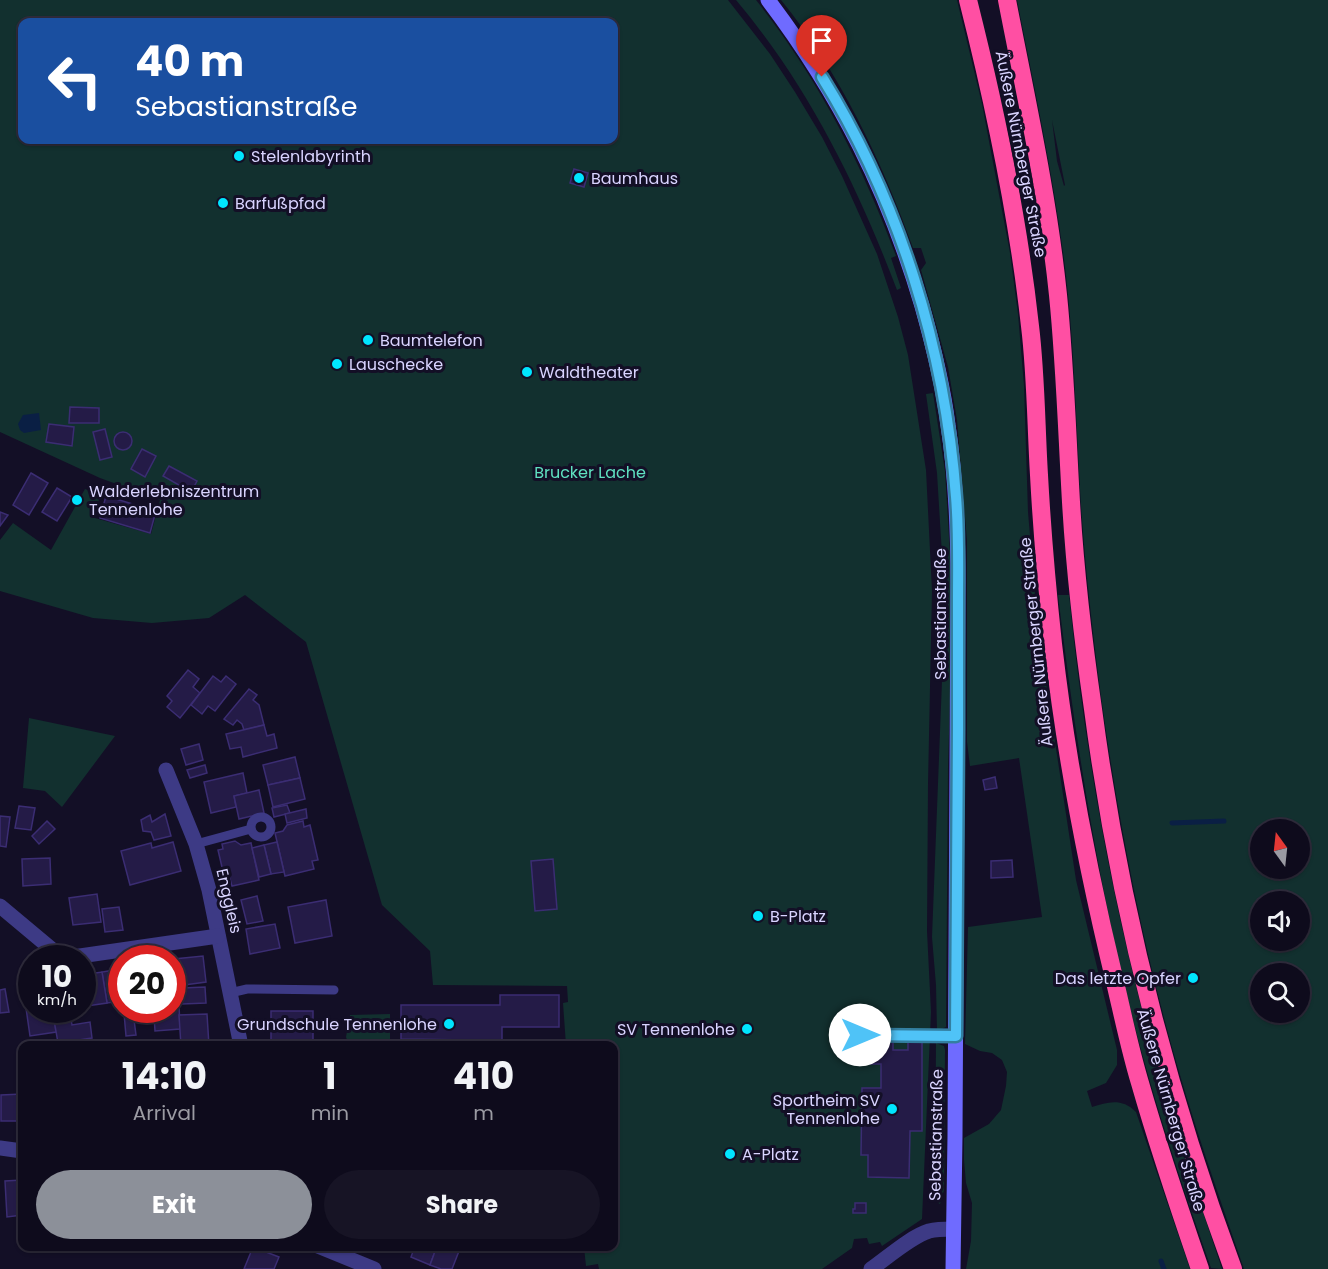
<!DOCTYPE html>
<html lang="en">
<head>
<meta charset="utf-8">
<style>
	:root { --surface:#0e0b1c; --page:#171425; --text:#f1f3f6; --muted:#9b9ba3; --line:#2e2b3b; --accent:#8c9099 }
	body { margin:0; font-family:Poppins,sans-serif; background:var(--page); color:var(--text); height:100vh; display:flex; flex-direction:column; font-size:22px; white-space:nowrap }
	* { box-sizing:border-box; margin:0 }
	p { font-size:20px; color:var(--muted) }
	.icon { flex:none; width:33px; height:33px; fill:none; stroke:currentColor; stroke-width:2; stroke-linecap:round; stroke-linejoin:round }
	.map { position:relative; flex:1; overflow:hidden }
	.side { position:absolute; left:18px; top:1041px; width:600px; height:210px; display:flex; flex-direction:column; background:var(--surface); border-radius:12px; box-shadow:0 2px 4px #0004,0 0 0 2px var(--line) }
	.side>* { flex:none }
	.banner { position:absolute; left:18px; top:18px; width:600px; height:126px; border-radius:12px; box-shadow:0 2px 4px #0004,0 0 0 2px var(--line); background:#1a4fa0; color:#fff; overflow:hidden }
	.needle { width:39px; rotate:345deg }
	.buttons { position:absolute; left:1250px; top:819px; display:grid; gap:12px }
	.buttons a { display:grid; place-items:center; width:60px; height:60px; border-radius:50%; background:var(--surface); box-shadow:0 2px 4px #0004,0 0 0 2px var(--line); font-size:30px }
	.speed { position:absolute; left:18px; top:945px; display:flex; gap:12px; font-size:30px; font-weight:700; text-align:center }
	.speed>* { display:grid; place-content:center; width:78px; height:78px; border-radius:50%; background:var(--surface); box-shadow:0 2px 4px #0004,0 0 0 2px var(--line); line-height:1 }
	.speed small { font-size:15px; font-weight:400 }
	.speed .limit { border:9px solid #d22; background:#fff; color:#111 }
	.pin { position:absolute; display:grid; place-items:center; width:51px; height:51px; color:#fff; margin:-62px -26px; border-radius:50% 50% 50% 0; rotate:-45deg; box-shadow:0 0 6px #0007 }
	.pin .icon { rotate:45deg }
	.me { position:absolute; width:66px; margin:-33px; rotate:90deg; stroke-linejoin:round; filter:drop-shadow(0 0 4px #0008) }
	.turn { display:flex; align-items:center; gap:21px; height:126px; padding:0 18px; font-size:27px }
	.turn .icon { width:78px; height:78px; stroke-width:2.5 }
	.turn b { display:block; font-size:42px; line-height:51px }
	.eta { display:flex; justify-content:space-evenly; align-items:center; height:102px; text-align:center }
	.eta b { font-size:36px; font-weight:700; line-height:42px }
	.primary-button { display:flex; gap:12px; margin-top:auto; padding:12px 18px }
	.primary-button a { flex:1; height:69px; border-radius:36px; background:var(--accent); color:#fff; font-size:24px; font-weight:700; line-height:69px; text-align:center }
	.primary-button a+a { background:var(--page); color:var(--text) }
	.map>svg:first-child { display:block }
	.green { fill:#12302f; fill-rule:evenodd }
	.water { fill:#0a1f44 }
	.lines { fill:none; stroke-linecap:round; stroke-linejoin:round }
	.stream { stroke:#0a1f44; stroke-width:5 }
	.building { fill:#241b47; stroke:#3b2d73; stroke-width:1.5 }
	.lane { stroke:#3d3a85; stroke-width:9 }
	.street { stroke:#3d3a85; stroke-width:15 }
	.secondary { stroke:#6f6bff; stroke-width:15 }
	.highway { stroke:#ff4fa3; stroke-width:18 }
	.route-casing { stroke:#337fa1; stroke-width:15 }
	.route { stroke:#4fc3f7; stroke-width:10 }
	.poi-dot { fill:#00e5ff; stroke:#130f26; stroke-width:2 }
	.labels { text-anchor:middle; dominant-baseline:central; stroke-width:6; stroke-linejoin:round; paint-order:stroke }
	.street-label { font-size:16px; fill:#d9d4ff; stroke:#130f26 }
	.poi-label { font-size:16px; fill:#d9d4ff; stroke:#130f26; text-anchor:start }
	.park-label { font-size:16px; fill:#5fe0c0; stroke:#130f26 }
</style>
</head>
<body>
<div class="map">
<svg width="1328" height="1269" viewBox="0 0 1328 1269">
	<rect width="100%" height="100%" fill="#130f26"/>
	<g class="green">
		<path d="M0,0H728L770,54L795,92L822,137L842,176L877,254L898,317L908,355L926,470L932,591L928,784L927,931L931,1012L922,1219L882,1246L880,1242L869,1244L867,1238L854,1239L852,1248L822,1269H599L598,1264L586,1266L584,1247L614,1246V1046L566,1045L563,1003L568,1002L567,986L433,985L430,951L382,905L306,642L245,595L209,618L152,623L93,618L0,591V540L13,523L51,550L85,489L100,495L95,518L151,534L160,500L100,478L0,432ZM22,22H614V140H22Z"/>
		<path d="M736,0H756C818,78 862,164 896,256L891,258L901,288L897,290C857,185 809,87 736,0Z"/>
		<path d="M781,0H957L982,104L1010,253L1018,314L1024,386L1028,512L1038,630L1076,880L1117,1050V1065L1106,1083L1087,1091L1092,1107C1108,1102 1122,1098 1136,1112L1190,1269H966L971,1241L972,1203L966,1183L964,1160V1138L989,1124L1001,1110L1006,1086L1007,1072L1002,1060L992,1053L980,1051L965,1044L968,927L1042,917L1019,758L970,766L967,742V541L957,420L948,367L921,270L926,263L921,248H913C882,161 839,71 781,0Z"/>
		<path d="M1017,0H1328V1269H1244C1218,1193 1191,1117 1170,1040C1139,927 1117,812 1101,696C1092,627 1084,558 1080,489C1076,418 1074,346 1066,275C1055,183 1035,91 1017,0ZM1052,120L1065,185L1064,186L1057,161ZM1260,830H1299V868H1260ZM1260,902H1299V940H1260ZM1260,974H1299V1012H1260Z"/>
		<polygon points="933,393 945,471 953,604 948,767 946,1027 937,1031 936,985 932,937 945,604 937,473 926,394"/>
		<path d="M1058,595H1069C1083,736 1107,876 1143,1014C1165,1100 1194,1185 1222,1269L1211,1268C1182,1185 1154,1102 1132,1016C1097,878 1075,737 1058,595Z"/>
		<polygon points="29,718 115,736 62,807 45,791 23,788"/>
		<polygon points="390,1014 390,1043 352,1043 347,1040 346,1037 350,1015"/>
		<polygon points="936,1043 944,1046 945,1050 944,1190 940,1204 935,1201"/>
	</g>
	<polygon class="water" points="39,413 41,430 24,433 20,430 18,424 23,415"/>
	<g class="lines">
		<g class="stream">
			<polyline points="1172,823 1224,821"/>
			<polyline points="1161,1261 1164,1269"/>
		</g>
	</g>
	<g class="building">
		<polygon points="574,169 588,173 584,187 570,183"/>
		<polygon points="70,407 99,408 99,423 69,423"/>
		<polygon points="49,424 74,427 72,446 46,442"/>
		<polygon points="105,429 112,457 100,460 93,432"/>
		<circle cx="123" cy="441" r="9"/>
		<polygon points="142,449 156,456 145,477 131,469"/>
		<polygon points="169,466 197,481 191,492 163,476"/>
		<polygon points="31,473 48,483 29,515 13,505"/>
		<polygon points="57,488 72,497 57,521 42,512"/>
		<polygon points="106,496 156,511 150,533 100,518"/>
		<polygon points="0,512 8,515 0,526"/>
		<polygon points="188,670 199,679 193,687 200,693 180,718 167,707 172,701 167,696"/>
		<polygon points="213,676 221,682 226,676 236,684 215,711 208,706 202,714 191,705"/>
		<polygon points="249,689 257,695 253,700 259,705 264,725 244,730 242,724 237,720 233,725 224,719"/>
		<polygon points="264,725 267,736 274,734 277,748 243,757 241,747 230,749 226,734"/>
		<polygon points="199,744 203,760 186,765 181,749"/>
		<polygon points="295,757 300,778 268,785 263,765"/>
		<polygon points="205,765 207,773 190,778 187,770"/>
		<polygon points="243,773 247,793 234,796 236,807 211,813 204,782"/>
		<polygon points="995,777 997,788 985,790 983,780"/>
		<polygon points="300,778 305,799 273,807 268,785"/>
		<polygon points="259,790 264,813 239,819 234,796"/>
		<polygon points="287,805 290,813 274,817 272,808"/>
		<polygon points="19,806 35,808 31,830 15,828"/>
		<polygon points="306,809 307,818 287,823 285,814"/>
		<polygon points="165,814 171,836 154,840 151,832 143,831 141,820 150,815 152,822"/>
		<polygon points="0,816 10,817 6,847 0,846"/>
		<polygon points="47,821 55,829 39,844 32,836"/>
		<polygon points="303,821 304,827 310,825 318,860 312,861 314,869 285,876 275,833 283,831 287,825"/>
		<polygon points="235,841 241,845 251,843 259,880 232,886 230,879 225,880 218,850 223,849 222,844"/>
		<polygon points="173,842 181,871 130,885 121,851 151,843 152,848"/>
		<polygon points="277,842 284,872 271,874 264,845"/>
		<polygon points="264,845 271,874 259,877 252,848"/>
		<polygon points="50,858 51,884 23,886 22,859"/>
		<polygon points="553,859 557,909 535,911 531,861"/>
		<polygon points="1012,860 1013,877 991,878 991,861"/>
		<polygon points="97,894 101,922 73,925 69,898"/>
		<polygon points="257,896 263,921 247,924 241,900"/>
		<polygon points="326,900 332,936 295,943 288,907"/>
		<polygon points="119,907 123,930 105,932 102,909"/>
		<polygon points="275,924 280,948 250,954 246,929"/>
		<polygon points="203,956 206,982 177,986 174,959"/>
		<polygon points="174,959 177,980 172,981 172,960"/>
		<polygon points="120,969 122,1001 107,1003 102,972"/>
		<polygon points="102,972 107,1003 87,1006 82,975"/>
		<polygon points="205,987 206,1003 182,1004 182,988"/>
		<polygon points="5,989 9,1012 0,1013 0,990"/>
		<polygon points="82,991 85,991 87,1009 77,1011 77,1010 82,1010"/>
		<polygon points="32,993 32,1010 53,1010 56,1032 30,1036 24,994"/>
		<polygon points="500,995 559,995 559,1027 502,1027 502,1046 473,1046 473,1040 401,1039 401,1005 500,1005"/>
		<polygon points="179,1004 180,1029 155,1031 154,1015 161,1015 161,1010 172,1010 172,1005"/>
		<polygon points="271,1011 313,1011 313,1040 271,1041"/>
		<polygon points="133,1012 136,1035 126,1036 124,1013"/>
		<polygon points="60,1013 61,1020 71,1019 72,1025 90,1022 92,1038 58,1043 53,1014"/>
		<polygon points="207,1014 209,1046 181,1046 179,1015"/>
		<polygon points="908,1037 922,1038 922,1131 910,1131 909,1178 868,1177 868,1155 861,1155 862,1088 881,1088 881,1064 861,1064 862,1051 865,1041 893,1041 893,1050 908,1050"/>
		<polygon points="22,1094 22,1121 1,1121 1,1095"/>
		<polygon points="22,1180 22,1215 7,1217 5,1181"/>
		<polygon points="855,1203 866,1203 866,1213 853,1213 853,1209 855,1209"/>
		<polygon points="415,1246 437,1246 430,1265 411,1257"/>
		<polygon points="437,1246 461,1246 452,1269 441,1269 430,1265"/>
		<polygon points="253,1247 279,1257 274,1269 244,1269"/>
	</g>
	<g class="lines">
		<g class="lane">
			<circle cx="261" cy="827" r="10"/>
			<polyline points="196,844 251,829"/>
			<polyline points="230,993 247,989 334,990"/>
			<polyline points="860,1035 956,1036"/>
		</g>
		<g class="street">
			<polyline points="166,770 196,844 209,890 241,1046"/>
			<polyline points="0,906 55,952 63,956 73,957 218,936"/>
			<polyline points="0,1148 22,1151"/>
			<polyline points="318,1246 374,1269"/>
			<path d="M871,1269C887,1258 910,1237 929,1231C937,1229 945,1229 953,1229"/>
		</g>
		<path class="secondary" d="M768,0C840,95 888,191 922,306C933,345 943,385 948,425C956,478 958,530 958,583L955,1136L953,1269"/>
		<g class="highway">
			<path d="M968,0C995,107 1018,216 1030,326C1036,375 1036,425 1039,475C1042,531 1047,588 1053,644C1066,758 1088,871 1115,982C1123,1016 1130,1050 1140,1083C1158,1146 1179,1208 1200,1269"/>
			<path d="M1007,0C1026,98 1048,196 1058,295C1065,364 1067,433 1071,502C1075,571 1083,640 1093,709C1118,900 1166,1089 1233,1269"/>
		</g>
	</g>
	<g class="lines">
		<defs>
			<path id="route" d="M822,77C900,203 945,349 956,497C959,531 958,566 958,601C958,643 958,686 958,729C957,831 956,933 956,1036L860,1035"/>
		</defs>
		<use href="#route" class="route-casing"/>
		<use href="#route" class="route"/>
	</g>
	<g class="poi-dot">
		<circle cx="239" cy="156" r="6"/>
		<circle cx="579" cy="178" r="6"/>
		<circle cx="223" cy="203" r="6"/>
		<circle cx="368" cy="340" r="6"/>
		<circle cx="337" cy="364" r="6"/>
		<circle cx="527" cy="372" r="6"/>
		<circle cx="77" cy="500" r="6"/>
		<circle cx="758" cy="916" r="6"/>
		<circle cx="1193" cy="978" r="6"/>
		<circle cx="449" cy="1024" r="6"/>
		<circle cx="747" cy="1029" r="6"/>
		<circle cx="892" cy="1109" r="6"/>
		<circle cx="730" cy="1154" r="6"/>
	</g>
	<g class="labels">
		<g class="street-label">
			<text transform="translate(1021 154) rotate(79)">Äußere Nürnberger Straße</text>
			<text transform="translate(940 614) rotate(-90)">Sebastianstraße</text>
			<text transform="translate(1036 642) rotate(-96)">Äußere Nürnberger Straße</text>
			<text transform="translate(229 901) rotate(77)">Enggleis</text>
			<text transform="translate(1171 1110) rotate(74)">Äußere Nürnberger Straße</text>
			<text transform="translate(936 1135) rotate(-89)">Sebastianstraße</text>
		</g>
		<g class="poi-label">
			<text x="251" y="156">Stelenlabyrinth</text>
			<text x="591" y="178">Baumhaus</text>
			<text x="235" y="203">Barfußpfad</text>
			<text x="380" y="340">Baumtelefon</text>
			<text x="349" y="364">Lauschecke</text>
			<text x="539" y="372">Waldtheater</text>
			<text x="89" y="491">Walderlebniszentrum<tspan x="89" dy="18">Tennenlohe</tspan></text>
			<text x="770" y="916">B-Platz</text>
			<text x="1181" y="978" text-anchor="end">Das letzte Opfer</text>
			<text x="437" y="1024" text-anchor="end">Grundschule Tennenlohe</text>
			<text x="735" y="1029" text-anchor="end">SV Tennenlohe</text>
			<text x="880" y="1100" text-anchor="end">Sportheim SV<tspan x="880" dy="18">Tennenlohe</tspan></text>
			<text x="742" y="1154">A-Platz</text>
		</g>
		<g class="park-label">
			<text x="590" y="472">Brucker Lache</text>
		</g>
	</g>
</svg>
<div class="buttons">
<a><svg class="needle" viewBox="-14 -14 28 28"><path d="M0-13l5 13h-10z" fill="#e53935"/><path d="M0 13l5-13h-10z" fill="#9b9ba3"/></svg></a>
<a><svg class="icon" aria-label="sound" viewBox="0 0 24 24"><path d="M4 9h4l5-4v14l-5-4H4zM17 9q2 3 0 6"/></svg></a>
<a><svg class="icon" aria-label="search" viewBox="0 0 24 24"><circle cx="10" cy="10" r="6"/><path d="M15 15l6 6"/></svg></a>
</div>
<div class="speed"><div>10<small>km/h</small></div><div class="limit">20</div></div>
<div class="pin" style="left:822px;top:77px;background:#d93025"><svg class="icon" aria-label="arrive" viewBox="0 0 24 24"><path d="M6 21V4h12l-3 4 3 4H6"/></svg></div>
<svg class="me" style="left:860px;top:1035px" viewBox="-20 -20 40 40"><circle r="19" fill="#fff"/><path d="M0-13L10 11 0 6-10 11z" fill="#4fc3f7"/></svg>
<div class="banner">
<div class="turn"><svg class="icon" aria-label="left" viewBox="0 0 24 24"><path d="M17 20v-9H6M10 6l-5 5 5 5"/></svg><div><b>40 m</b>Sebastianstraße</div></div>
</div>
<section class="side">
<div class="eta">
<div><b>14:10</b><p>Arrival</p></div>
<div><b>1</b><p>min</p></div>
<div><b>410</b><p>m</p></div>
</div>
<div class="primary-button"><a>Exit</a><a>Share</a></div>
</section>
</div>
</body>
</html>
